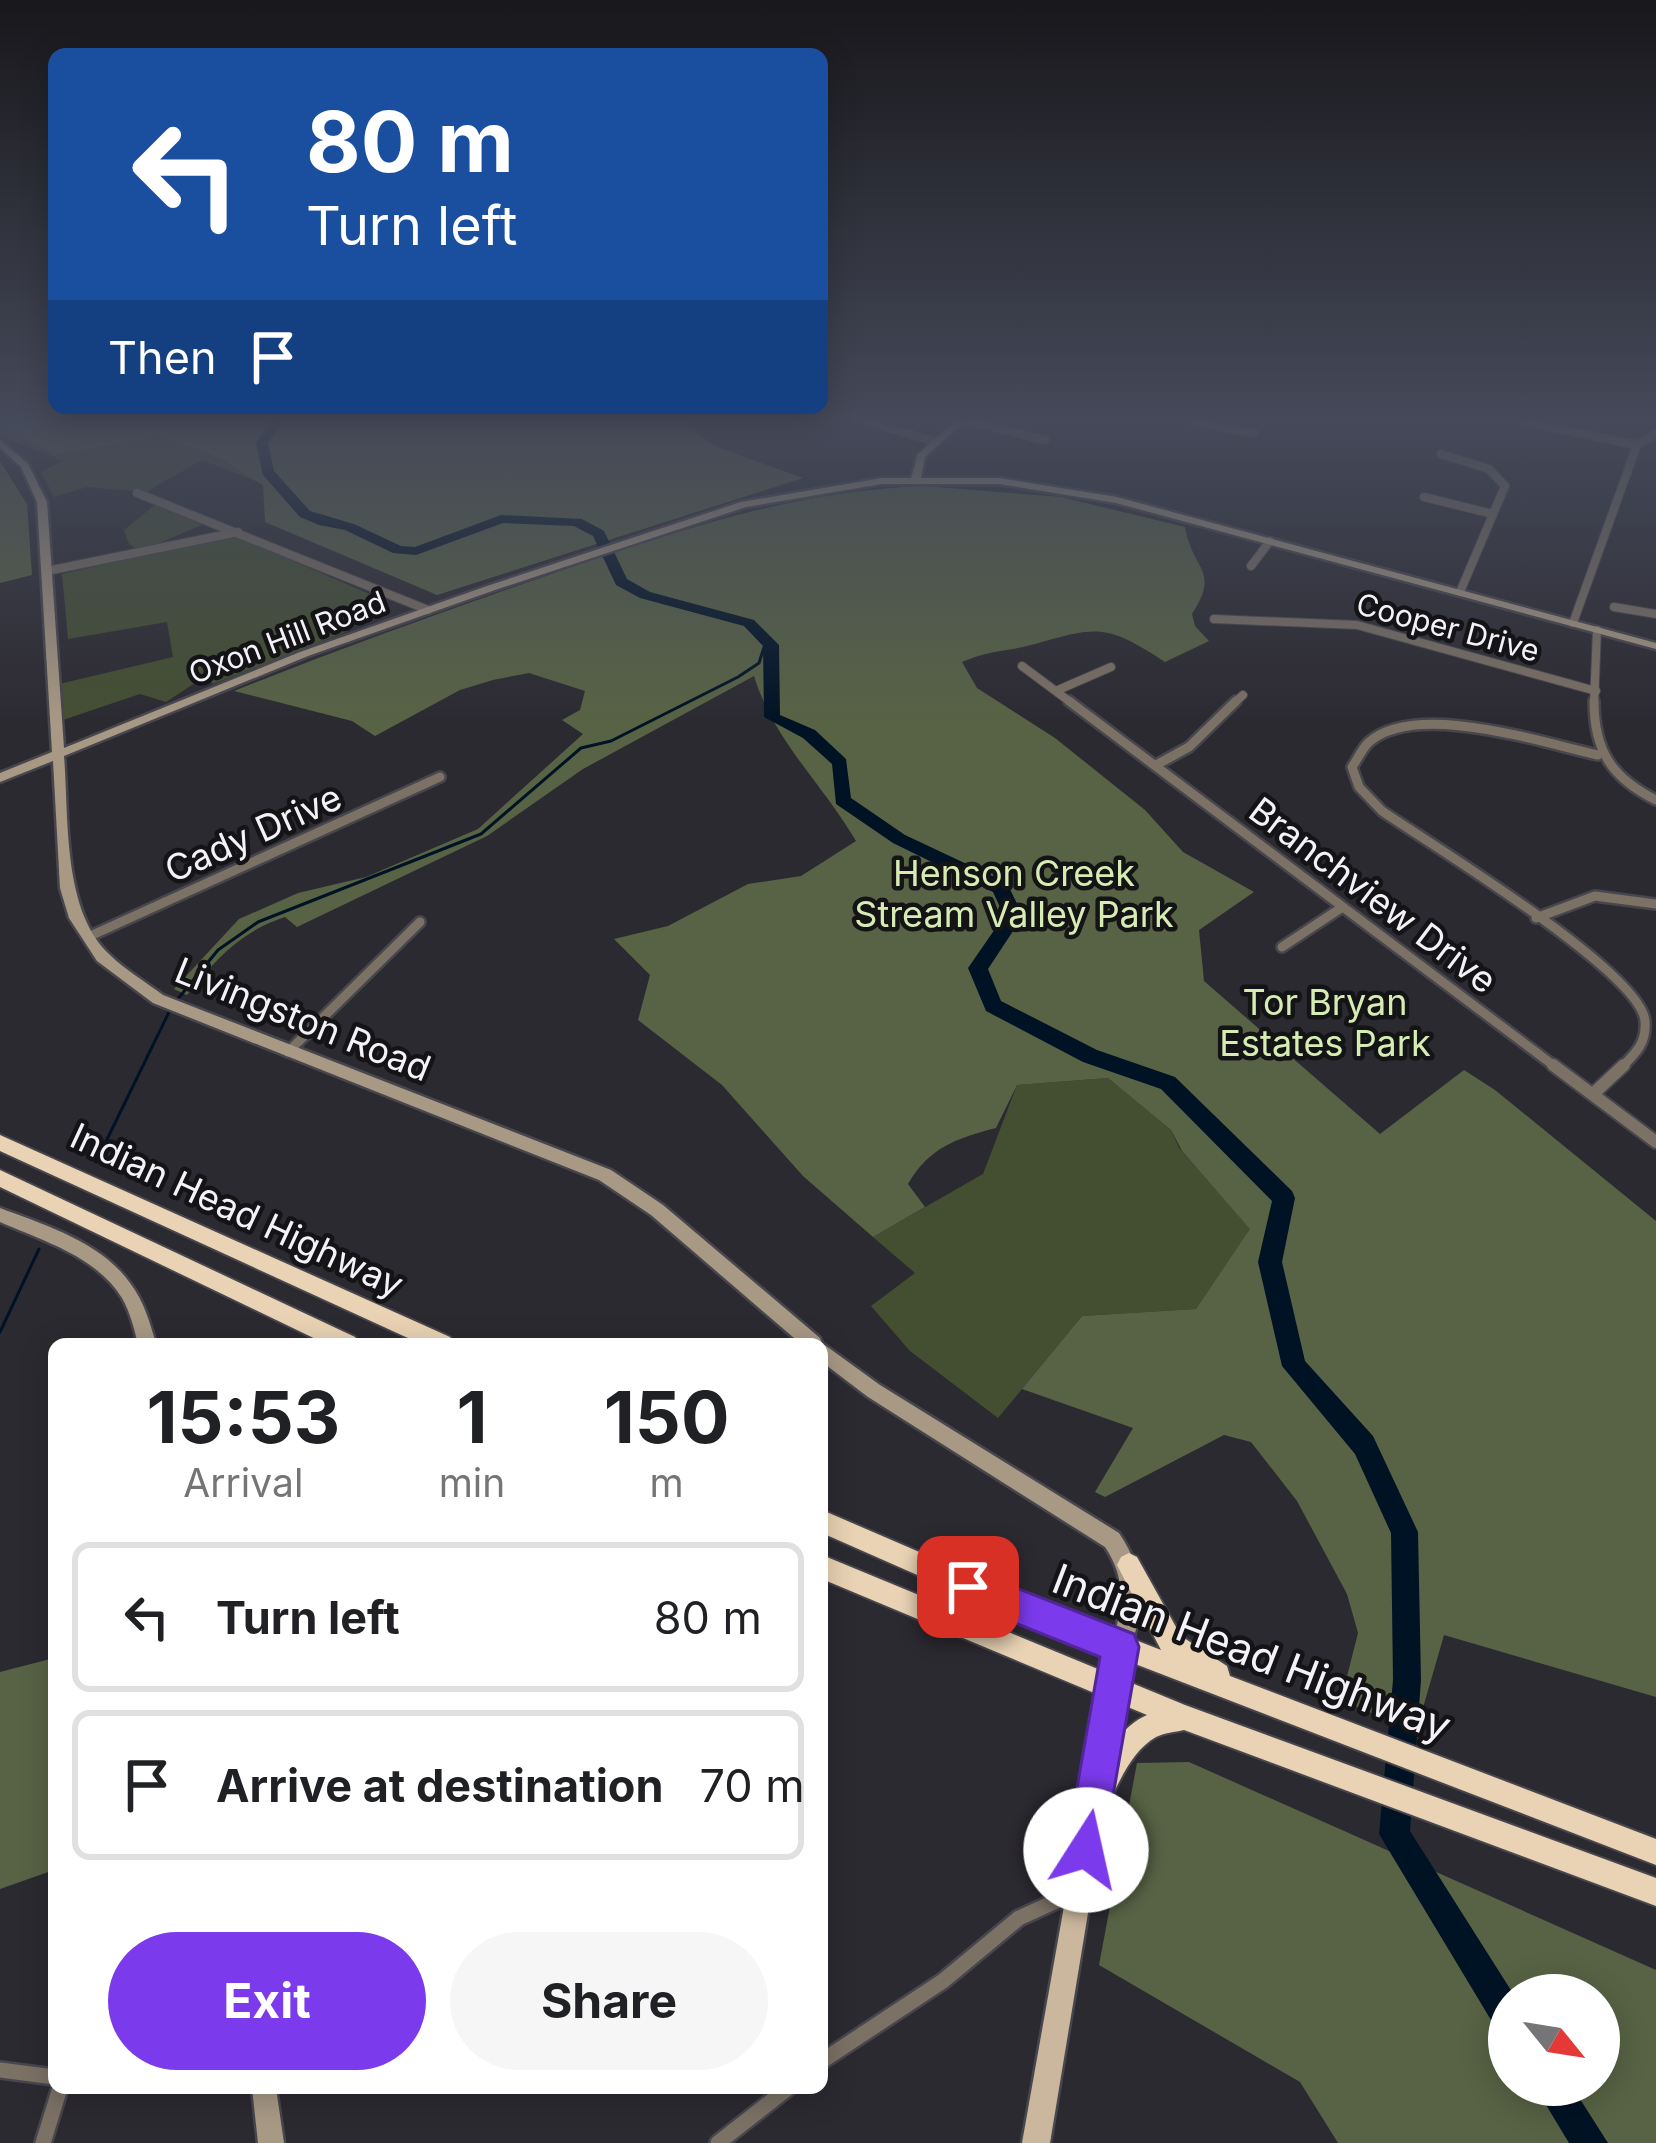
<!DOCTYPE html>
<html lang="en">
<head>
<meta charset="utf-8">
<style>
	:root { --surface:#fff; --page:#f6f6f6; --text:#202124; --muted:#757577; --line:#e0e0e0; --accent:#7c3aed }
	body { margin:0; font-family:Inter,sans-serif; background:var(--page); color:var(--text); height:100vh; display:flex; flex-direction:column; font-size:45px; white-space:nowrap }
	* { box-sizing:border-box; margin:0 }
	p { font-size:39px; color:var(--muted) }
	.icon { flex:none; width:66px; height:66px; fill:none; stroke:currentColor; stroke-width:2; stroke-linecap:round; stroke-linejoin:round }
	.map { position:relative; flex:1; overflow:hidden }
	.panel { position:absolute; left:48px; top:1338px; width:780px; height:756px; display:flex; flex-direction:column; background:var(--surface); border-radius:18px; box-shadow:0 6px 30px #0003 }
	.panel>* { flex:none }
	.hud { position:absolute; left:48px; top:48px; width:780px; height:366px; border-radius:18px; box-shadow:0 6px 30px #0003; background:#1a4fa0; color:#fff; overflow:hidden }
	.needle { width:78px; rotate:120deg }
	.controls { position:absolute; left:1488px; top:1974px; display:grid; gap:24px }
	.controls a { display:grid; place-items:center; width:132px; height:132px; border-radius:50%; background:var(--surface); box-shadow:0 6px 30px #0003; font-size:60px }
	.pin { position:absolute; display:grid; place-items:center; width:102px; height:102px; color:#fff; margin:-51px; border-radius:24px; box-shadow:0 6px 18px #0006 }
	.me { position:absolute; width:132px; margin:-66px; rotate:10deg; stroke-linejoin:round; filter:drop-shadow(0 0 9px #0008) }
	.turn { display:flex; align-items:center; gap:42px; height:252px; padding:0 60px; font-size:54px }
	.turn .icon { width:156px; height:156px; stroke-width:2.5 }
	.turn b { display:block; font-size:84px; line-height:102px }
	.then { display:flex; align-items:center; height:114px; padding:0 60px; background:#0003; gap:24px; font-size:45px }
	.eta { display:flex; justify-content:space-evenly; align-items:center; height:204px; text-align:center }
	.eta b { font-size:72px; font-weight:700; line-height:84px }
	.button { display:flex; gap:24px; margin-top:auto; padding:24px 60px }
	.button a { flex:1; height:138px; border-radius:72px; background:var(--accent); color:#fff; font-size:48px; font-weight:700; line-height:138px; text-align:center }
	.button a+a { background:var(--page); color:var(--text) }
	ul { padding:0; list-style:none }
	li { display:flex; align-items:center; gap:36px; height:150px; margin:0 24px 18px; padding:0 36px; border:6px solid var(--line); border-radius:18px }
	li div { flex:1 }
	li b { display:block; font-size:45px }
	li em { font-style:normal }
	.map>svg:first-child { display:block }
	.green { fill:#444f32 }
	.forest { fill:#586345; fill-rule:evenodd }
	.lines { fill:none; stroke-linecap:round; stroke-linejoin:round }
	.stream { stroke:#001325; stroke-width:3 }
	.river { fill:#001325; fill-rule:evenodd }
	.street-far3-casing { stroke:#48464d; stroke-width:10 }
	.street-far2-casing { stroke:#48464d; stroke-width:14 }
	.street-far1-casing { stroke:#48464d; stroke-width:16 }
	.street-casing { stroke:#48464d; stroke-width:20 }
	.secondary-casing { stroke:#48464d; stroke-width:5 }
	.primary-casing { stroke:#48464d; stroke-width:5 }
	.highway-casing { stroke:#48464d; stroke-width:4 }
	.street-far3 { stroke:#7b7165; stroke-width:8 }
	.street-far2 { stroke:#7b7165; stroke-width:9 }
	.street-far1 { stroke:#7b7165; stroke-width:12 }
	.street { stroke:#7b7165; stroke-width:15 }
	.secondary { fill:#a89985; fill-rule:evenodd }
	.primary { fill:#cbb79e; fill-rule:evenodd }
	.highway { fill:#ead3b4; fill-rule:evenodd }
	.route { fill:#7c3aed; stroke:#51269a; stroke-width:3 }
	.labels { text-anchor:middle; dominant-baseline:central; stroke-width:9; stroke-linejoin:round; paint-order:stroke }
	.far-street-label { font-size:30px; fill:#f4f2f8; stroke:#141316 }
	.street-label { font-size:36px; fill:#f4f2f8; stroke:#141316 }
	.park-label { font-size:36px; fill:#d7ecb3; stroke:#141316 }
	.near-street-label { font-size:42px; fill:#f4f2f8; stroke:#141316 }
</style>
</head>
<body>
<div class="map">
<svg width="1656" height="2143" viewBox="0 0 1656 2143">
	<rect width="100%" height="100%" fill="#2c2a31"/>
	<g class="green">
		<polygon points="0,422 268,422 273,488 202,460 146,492 87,487 54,497 41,472 63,461 0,436"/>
		<polygon points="157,503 202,525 140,551 129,544 124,530"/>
		<polygon points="222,537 238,537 388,602 346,632 213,684 204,677 166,702 140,694 60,721 59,684 173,657 167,622 68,639 62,574"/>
		<polygon points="1108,1078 1171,1130 1179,1148 1251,1229 1196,1309 1082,1316 998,1418 910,1351 871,1306 915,1273 873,1237 983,1174 1017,1085"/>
	</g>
	<g class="forest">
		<polygon points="0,422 681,422 717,447 803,478 437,595 265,522 263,485 220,458 160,436 54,455"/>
		<polygon points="0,461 27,504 32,575 0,583"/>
		<path d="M924,486L1061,497L1185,527C1192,570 1221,570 1192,614L1195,626L1209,641L1165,662C1107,624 1098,626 1035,644C1006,652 993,649 962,662L977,688L1055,738L1145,810L1183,852L1254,892L1199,930L1204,981L1380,1134L1464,1070L1495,1090L1656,1221V1697L1444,1635L1416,1732L1341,1700L1358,1633L1347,1594L1297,1501L1251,1442L1224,1435L1105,1497L1095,1492L1133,1428L1022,1389L1082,1316L1196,1309L1250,1229L1182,1151L1171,1130L1108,1078L1017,1085L996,1128C958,1138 929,1147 908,1184L925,1207L873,1237L803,1176L722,1085L638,1020L650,975L614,939L668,926L748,884L801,876L856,841C822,783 774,741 754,676L583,769L487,836L297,927L285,917C241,931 215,960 187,995L174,989L239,919L298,893L366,877L478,829L583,734L562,720L580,710L585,691L529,673L493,680L460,690L375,736L352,721L234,691C336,650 439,613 543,577C669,533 791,491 924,486Z"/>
		<polygon points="54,1658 54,1870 0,1889 0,1672"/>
		<path d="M1189,1762L1656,1970V2143H1338L1300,2082L1099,1965L1137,1763ZM1509,1995H1599V2085H1509Z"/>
	</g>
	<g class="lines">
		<g class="stream">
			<polyline points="177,1000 218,950 258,922 481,834 581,748 611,741 738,677 759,663 766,641"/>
			<polyline points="96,1162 171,1008"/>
			<polyline points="0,1332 39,1249"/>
		</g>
		<g class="river">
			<polygon points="270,422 282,422 268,443 274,471 310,511 354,524 401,546 415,547 501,515 582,519 604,531 627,579 650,592 754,620 779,645 780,715 815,730 846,759 851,798 905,835 1007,883 1023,916 988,969 1001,1001 1097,1050 1175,1077 1292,1191 1295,1198 1282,1262 1305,1361 1373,1436 1418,1532 1421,1680 1410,1831 1514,1995 1509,1995 1509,2035 1497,2030 1379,1834 1393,1680 1391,1533 1355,1454 1282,1366 1258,1262 1272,1201 1161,1089 1083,1062 986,1011 968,968 1004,916 993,892 893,843 836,804 832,764 803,738 764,717 763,646 744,626 640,598 616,585 593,536 574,526 503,523 416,555 393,553 345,530 319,525 300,517 263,475 256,443"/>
			<polygon points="1534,2085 1571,2085 1608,2143 1569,2143"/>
		</g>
		<defs>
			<g id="street-far3">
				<polyline points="869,422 937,442"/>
				<polyline points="971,422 1045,440"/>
				<polyline points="1194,422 1254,433"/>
				<polyline points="1526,422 1637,445"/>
				<polyline points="1441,454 1489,469 1505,486 1460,592"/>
				<polyline points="137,493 428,610"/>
				<polyline points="1424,497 1493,514"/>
				<polyline points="1251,566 1270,541"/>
				<polyline points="47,571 238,532"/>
				<polyline points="1614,607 1656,614"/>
				<polyline points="1214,619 1357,625 1596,691"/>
				<polyline points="1573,623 1637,445 1656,433"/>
				<polyline points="1022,666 1073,704"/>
				<polyline points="1058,690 1111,667"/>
				<polyline points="1233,704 1243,695"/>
				<polyline points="1594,704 1597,630"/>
			</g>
			<g id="street-far2">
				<polyline points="1069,701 1557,1068"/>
				<path d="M1594,701C1594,751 1612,778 1656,800"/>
				<path d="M1598,755C1543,743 1415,700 1368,743C1362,749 1357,760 1352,767L1359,787L1382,811C1430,844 1641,972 1645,1021C1647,1043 1635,1054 1621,1068"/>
				<polyline points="1158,764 1189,747 1236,701"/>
				<polyline points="1536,918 1595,896 1656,904"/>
				<polyline points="88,937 440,777"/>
				<polyline points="1282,947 1341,908"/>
				<polyline points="288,1052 420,922"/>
			</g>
			<g id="street-far1">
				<polyline points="1553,1065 1656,1142"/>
				<polyline points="1593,1094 1624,1065"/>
			</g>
			<g id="street">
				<polyline points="822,2061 943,1981 1019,1918 1076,1892"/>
				<polyline points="0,2070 54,2077"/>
				<polyline points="43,2143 60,2088"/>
				<polyline points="718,2143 788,2088"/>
			</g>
			<g id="secondary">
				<path d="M954,422H964L925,457L921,478H999L1117,497L1656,643V649L1116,503L999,484H882L746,507L495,590L308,656L64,756C69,817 62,911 110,955C125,970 146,982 163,995L611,1170L663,1205L820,1338L822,1343L880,1385L1119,1533C1146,1572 1145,1611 1128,1654L1121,1657L1114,1654C1111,1643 1114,1637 1117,1625C1124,1596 1122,1572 1105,1547L868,1397L822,1362V1344H801L651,1215L599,1180L153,1003L97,961L69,918L60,888L53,761L0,782V773L52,752L37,502L21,467L0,448V440L28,464L47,502L64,748L300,652L487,586L741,502L882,478H911L918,454Z"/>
				<path d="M0,1208C45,1225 101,1242 130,1283C144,1301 150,1323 156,1344H138C134,1328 130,1312 122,1298C96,1256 43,1241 0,1222Z"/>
				<polygon points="252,2088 276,2088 284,2143 258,2143"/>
			</g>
			<polygon id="primary" points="1121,1636 1129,1639 1132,1647 1050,2143 1022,2143 1110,1647 1113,1639"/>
			<g id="highway">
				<polygon points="0,1135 450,1337 454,1344 421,1344 0,1151"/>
				<polygon points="0,1170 355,1337 359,1344 326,1344 0,1187"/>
				<polygon points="822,1510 1012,1592 1161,1650 1117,1565 1121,1557 1129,1553 1137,1557 1181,1636 1227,1666 1230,1676 1656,1839 1656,1865 1008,1615 822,1533"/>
				<path d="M822,1555L1185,1705L1656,1878V1906L1184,1730C1175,1732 1164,1733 1156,1737C1128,1753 1116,1791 1102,1817L1093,1821L1084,1817L1080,1808C1094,1775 1113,1730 1147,1715L822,1579Z"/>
			</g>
		</defs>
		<use href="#street-far3" class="street-far3-casing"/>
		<use href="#street-far2" class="street-far2-casing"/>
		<use href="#street-far1" class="street-far1-casing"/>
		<use href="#street" class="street-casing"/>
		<use href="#secondary" class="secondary-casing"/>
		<use href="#primary" class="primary-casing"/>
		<use href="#highway" class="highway-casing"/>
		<use href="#street-far3" class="street-far3"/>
		<use href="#street-far2" class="street-far2"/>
		<use href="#street-far1" class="street-far1"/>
		<use href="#street" class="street"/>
		<use href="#secondary" class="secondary"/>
		<use href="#primary" class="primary"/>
		<use href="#highway" class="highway"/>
	</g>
	<linearGradient id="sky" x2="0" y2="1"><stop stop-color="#18171b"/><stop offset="0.58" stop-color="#454a5a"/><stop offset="1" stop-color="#454a5a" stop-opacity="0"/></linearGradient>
	<rect width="1656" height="722" fill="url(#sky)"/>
	<polygon class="route" points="968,1569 1134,1634 1139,1647 1101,1864 1086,1870 1072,1864 1066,1850 1100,1657 955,1599 950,1587 955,1574"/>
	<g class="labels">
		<g class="far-street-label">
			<text transform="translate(1448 627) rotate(15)">Cooper Drive</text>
			<text transform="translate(287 637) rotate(-21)">Oxon Hill Road</text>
		</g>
		<g class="street-label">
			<text transform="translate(253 833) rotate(-24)">Cady Drive</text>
			<text transform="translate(1373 895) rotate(37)">Branchview Drive</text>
			<text transform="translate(303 1019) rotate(22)">Livingston Road</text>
			<text transform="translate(237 1210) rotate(25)">Indian Head Highway</text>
		</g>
		<g class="park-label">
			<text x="1014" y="873">Henson Creek<tspan x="1014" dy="41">Stream Valley Park</tspan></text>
			<text x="1325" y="1002">Tor Bryan<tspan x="1325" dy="41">Estates Park</tspan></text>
		</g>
		<g class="near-street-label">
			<text transform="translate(1252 1652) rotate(21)">Indian Head Highway</text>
		</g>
	</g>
</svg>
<div class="controls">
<a><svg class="needle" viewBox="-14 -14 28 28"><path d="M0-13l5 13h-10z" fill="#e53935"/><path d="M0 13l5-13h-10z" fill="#757577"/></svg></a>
</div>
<div class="pin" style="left:968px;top:1587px;background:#d93025"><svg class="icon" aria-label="arrive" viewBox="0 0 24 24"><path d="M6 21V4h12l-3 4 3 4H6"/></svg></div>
<svg class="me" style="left:1086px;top:1850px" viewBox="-20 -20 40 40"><circle r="19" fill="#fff"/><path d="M0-13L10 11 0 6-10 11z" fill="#7c3aed"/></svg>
<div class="hud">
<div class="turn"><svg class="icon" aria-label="left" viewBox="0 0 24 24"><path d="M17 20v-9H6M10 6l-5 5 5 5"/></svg><div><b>80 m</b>Turn left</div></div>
<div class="then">Then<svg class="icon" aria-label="arrive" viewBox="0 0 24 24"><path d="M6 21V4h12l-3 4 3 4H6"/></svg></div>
</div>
<section class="panel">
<div class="eta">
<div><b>15:53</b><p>Arrival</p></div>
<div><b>1</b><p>min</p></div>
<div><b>150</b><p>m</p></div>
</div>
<ul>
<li><svg class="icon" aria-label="left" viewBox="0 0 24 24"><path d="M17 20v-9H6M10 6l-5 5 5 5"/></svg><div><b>Turn left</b></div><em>80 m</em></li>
<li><svg class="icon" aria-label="arrive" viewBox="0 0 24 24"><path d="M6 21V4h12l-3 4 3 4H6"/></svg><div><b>Arrive at destination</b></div><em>70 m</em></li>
</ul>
<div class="button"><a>Exit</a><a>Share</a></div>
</section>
</div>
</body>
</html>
